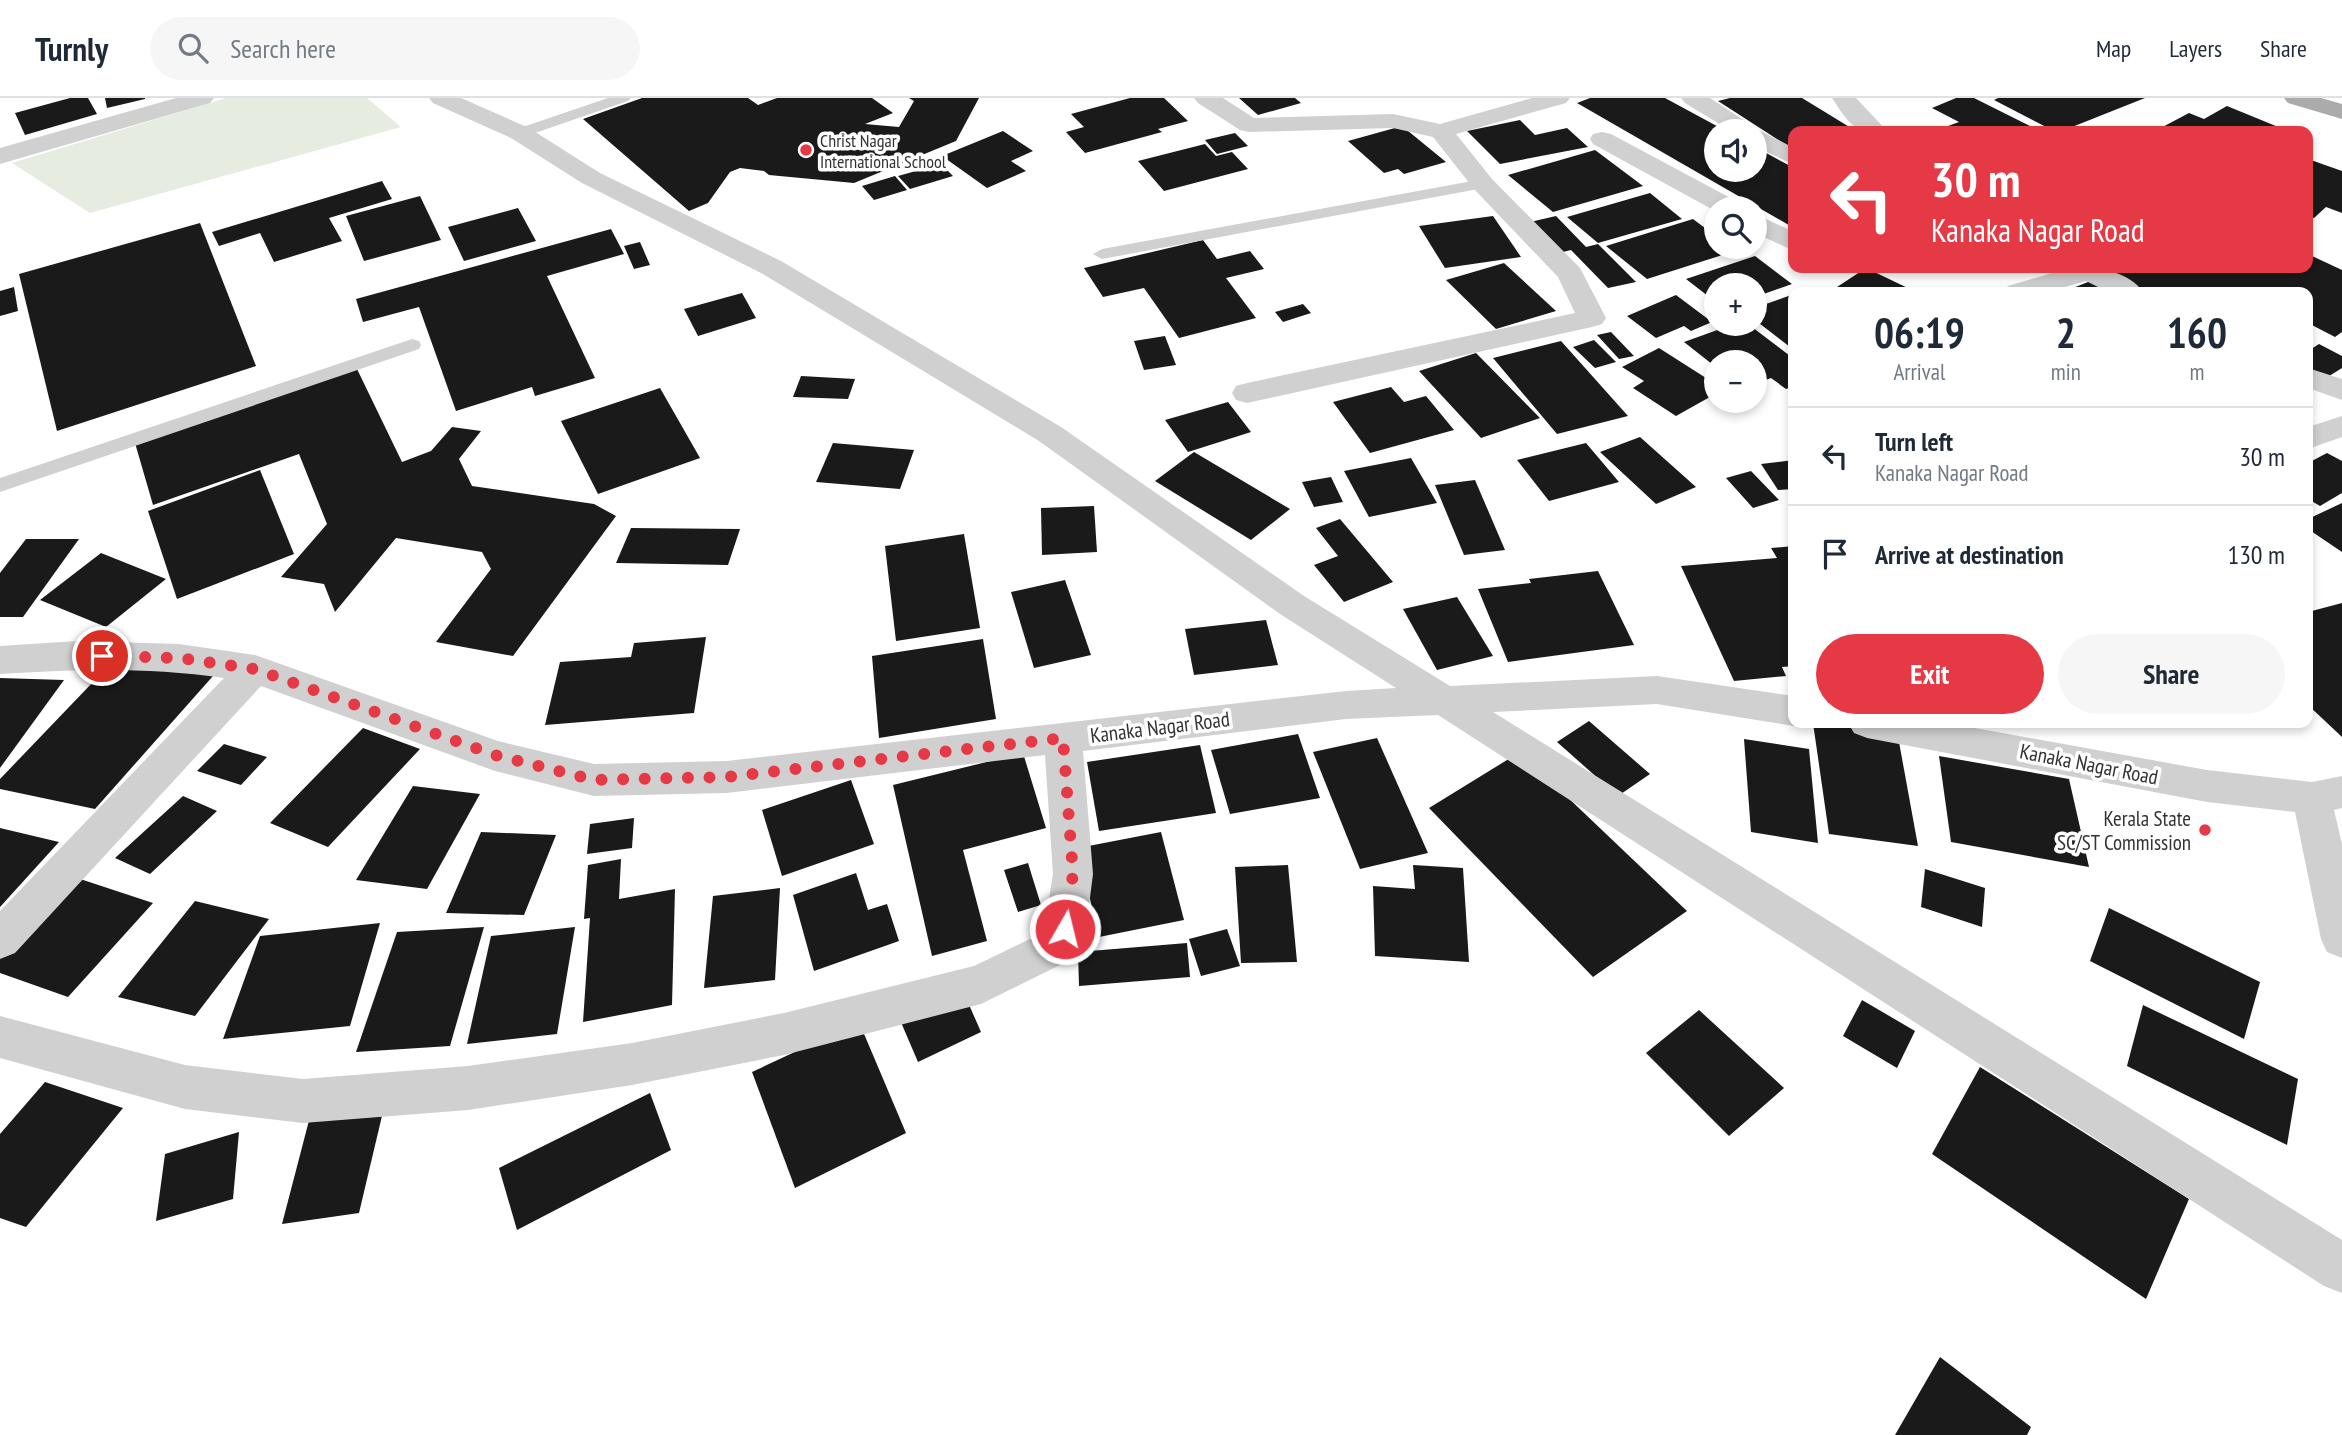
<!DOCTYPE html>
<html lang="en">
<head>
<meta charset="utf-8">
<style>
	:root { --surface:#fff; --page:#f6f6f7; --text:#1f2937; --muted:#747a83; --line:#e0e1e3; --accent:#e63946 }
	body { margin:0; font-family:"PT Sans Narrow",sans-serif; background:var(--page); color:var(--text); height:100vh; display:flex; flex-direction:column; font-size:26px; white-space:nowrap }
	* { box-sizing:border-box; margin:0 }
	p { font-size:23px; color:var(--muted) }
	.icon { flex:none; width:38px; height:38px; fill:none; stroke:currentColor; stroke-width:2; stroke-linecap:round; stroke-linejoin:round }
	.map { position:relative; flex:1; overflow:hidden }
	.drawer { position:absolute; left:1788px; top:189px; width:525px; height:441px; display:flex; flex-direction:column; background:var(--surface); border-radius:14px; box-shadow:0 4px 10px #0003 }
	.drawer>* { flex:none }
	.top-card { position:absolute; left:1788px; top:28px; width:525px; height:147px; border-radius:14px; box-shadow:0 4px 10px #0003; background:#e63946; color:#fff; overflow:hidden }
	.controls { position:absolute; left:1704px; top:21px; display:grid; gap:14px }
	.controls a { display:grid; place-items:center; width:63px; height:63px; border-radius:50%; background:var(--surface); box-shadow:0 4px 10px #0003; font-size:35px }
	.pin { position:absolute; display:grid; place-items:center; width:60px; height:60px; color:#fff; margin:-30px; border:4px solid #fff; border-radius:50%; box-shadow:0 2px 7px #0007 }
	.me { position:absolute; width:77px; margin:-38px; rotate:8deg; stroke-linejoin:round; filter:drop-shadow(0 0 5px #0008) }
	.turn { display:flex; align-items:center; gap:24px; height:147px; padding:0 28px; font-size:32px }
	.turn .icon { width:91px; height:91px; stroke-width:2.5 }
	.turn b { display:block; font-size:49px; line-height:60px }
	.eta { display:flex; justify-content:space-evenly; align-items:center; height:119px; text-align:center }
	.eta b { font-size:42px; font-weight:700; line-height:49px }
	.button { display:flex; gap:14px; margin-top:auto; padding:14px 28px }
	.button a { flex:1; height:80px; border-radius:42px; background:var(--accent); color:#fff; font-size:28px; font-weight:700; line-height:80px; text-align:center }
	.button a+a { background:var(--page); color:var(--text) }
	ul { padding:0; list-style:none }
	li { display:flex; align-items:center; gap:21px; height:98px; padding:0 28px; border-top:2px solid var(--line) }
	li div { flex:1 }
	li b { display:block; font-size:26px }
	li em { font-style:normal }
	header { display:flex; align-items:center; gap:42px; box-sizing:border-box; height:98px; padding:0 35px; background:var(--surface); border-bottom:2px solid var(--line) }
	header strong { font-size:33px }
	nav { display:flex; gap:38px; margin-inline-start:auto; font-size:24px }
	.search { width:490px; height:63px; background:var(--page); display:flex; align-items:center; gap:18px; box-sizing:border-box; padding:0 24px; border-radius:38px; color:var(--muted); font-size:26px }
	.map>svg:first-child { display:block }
	.green { fill:#e6ecdf }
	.building { fill:#1a1a1a }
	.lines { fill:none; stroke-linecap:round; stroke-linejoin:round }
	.service { fill:#d0d0d0; fill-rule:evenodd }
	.minor { fill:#d0d0d0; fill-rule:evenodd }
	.primary { fill:#ababab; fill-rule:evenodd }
	.route { stroke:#e63946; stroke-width:12; stroke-dasharray:0 21.6 }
	.poi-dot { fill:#e63946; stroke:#fff; stroke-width:2.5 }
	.labels { text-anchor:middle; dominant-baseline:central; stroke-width:7; stroke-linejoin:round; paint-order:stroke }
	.far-poi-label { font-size:18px; fill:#333; stroke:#fff; text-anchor:start }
	.street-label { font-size:21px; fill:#333; stroke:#fff }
	.poi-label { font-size:21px; fill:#333; stroke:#fff; text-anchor:end }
</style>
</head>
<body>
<header>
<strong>Turnly</strong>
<div class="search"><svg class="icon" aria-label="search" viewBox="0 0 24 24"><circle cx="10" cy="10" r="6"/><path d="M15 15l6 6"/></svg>Search here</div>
<nav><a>Map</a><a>Layers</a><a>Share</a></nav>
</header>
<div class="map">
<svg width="2342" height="1337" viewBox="0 0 2342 1337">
	<rect width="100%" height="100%" fill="#fff"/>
	<polygon class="green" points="226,0 367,0 401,29 90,115 12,65"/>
	<g class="building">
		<polygon points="70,0 88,0 97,16 25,37 15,15"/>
		<polygon points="105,0 145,0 145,1 107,10"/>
		<polygon points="642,0 748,0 758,7 777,0 872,0 893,15 865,26 899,29 914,3 909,0 979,0 956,43 854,85 769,77 764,73 740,70 730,74 708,105 689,113 583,21"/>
		<polygon points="1130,0 1164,0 1188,23 1158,31 1162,34 1085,55 1066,34 1084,29 1071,16"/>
		<polygon points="1239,0 1295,0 1301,5 1258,17"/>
		<polygon points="1590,0 1665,0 1726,33 1717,33 1717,72 1755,72 1755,49 1794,70 1794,130 1577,5"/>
		<polygon points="1730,0 1802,0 1856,33 1794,33 1794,52 1718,3"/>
		<polygon points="1956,0 1974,0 2040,33 1957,33 1948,28 1959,24 1932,10"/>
		<polygon points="1998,0 2145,0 2062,33 2054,33 1994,2"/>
		<polygon points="2227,8 2288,33 2155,33 2189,15 2204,21"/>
		<polygon points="1520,22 1535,37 1567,30 1588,49 1500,66 1467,33"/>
		<polygon points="1402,28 1446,64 1404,76 1398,71 1384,75 1348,43"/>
		<polygon points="1003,33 1033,53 1011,63 1026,73 987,90 942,58"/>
		<polygon points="1235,35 1248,48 1217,56 1205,42"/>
		<polygon points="1205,46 1216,58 1232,54 1248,71 1164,93 1138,63"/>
		<polygon points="1595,52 1643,88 1553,114 1508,77"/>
		<polygon points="2308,61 2342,73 2342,115 2326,109 2314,120 2308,118"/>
		<polygon points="941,66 953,78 910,91 898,78"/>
		<polygon points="895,78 907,92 874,102 862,88"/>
		<polygon points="382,83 392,101 329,120 342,143 274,164 260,135 219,148 212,134"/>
		<polygon points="1650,95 1682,121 1598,145 1567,119"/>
		<polygon points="420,98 441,142 364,163 346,118"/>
		<polygon points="518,110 536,143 464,163 448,129"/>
		<polygon points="1493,118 1521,159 1445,170 1419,128"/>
		<polygon points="1556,118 1586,149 1598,146 1636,184 1608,190 1571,152 1559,155 1530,124"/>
		<polygon points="1693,121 1717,139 1717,149 1729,149 1735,153 1647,181 1606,148"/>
		<polygon points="200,125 256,268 57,333 19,176"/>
		<polygon points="611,131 624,156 547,178 595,280 535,298 532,289 456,313 419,209 363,224 356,201"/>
		<polygon points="1203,142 1217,161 1250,153 1264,171 1226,180 1256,220 1179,240 1144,190 1103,199 1084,170"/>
		<polygon points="640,144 650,167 634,171 624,148"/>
		<polygon points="1755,158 1792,186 1755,199 1755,187 1717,187 1717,205 1686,181"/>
		<polygon points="2312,158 2342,172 2342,234 2335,239 2308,225 2308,194 2191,194 2180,189 2169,194 2145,194 2108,174 2116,170 2308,170 2308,160"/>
		<polygon points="1504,165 1556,213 1496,231 1446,182"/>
		<polygon points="1866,170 1912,192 1909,194 1847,194 1837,189"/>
		<polygon points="2093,182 2113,194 2063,194"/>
		<polygon points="14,189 18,213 0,218 0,193"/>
		<polygon points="742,195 756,220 698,238 684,211"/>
		<polygon points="1794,196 1794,252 1755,222 1755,210"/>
		<polygon points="1676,197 1712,224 1691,233 1684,228 1656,240 1627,218"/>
		<polygon points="1303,206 1311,215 1283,224 1275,214"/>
		<polygon points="1734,226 1748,226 1794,261 1794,288 1786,291 1771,280 1755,286 1755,264 1717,264 1717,270 1684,244"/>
		<polygon points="1611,234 1634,258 1619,261 1597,237"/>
		<polygon points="1165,238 1176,267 1144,272 1134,243"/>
		<polygon points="1594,242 1616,264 1595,270 1573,249"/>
		<polygon points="1561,243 1628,318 1557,336 1493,260"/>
		<polygon points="2319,246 2342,258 2342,270 2326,280 2308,270 2308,253"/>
		<polygon points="1659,250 1717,287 1717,295 1676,318 1633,290 1644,283 1622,269"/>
		<polygon points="1476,255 1540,320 1481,340 1419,273"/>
		<polygon points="357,271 402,364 431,353 452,329 481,333 459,361 472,388 594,406 616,418 513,558 436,544 491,471 482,454 396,440 335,514 324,486 281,479 327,426 299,356 153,407 135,345"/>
		<polygon points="801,278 855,281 848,301 793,299"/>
		<polygon points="1391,289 1404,304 1426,298 1454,332 1370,355 1333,304"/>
		<polygon points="660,290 700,360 598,396 561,323"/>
		<polygon points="1228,304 1251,334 1188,354 1165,322"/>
		<polygon points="1640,339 1696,389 1656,406 1600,354"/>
		<polygon points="833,345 914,352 900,391 816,384"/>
		<polygon points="1586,345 1619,384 1549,403 1517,362"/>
		<polygon points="1194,354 1290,411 1251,442 1155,383"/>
		<polygon points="2327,355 2342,363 2342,395 2320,408 2308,401 2308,365"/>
		<polygon points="1411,360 1437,405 1369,419 1344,373"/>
		<polygon points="1794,362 1794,391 1778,392 1761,366"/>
		<polygon points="260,372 294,456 177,501 148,413"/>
		<polygon points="1751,373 1779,402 1753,410 1726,380"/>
		<polygon points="1331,379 1343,404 1314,409 1302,384"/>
		<polygon points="1475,382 1505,452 1464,457 1435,387"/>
		<polygon points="2342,405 2342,454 2308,431 2308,421"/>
		<polygon points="1094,408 1097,454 1042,457 1041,410"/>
		<polygon points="1340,421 1393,484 1344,504 1314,467 1338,458 1316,430"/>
		<polygon points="631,430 740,431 728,467 616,465"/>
		<polygon points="964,436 980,530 896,543 885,448"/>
		<polygon points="26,441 79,441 23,519 0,519 0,475"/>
		<polygon points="1794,448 1794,568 1782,569 1786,578 1734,583 1681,468 1777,460 1771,450"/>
		<polygon points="101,455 166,481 106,529 40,502"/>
		<polygon points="1598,473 1634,547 1508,564 1478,491 1531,485 1529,481"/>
		<polygon points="1065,482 1091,557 1034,570 1011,494"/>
		<polygon points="1457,499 1493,558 1437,572 1403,511"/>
		<polygon points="2342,505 2342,639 2308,607 2308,514"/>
		<polygon points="1266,522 1278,567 1194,577 1185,531"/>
		<polygon points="706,539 694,615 545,627 560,564 631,559 634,545"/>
		<polygon points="983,541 996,621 879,640 872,558"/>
		<polygon points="117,559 213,578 95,711 0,691 0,681"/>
		<polygon points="0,580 64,582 0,670"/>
		<polygon points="1589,623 1650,676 1618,698 1557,644"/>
		<polygon points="1813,625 1836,625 1897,633 1918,748 1829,736"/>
		<polygon points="363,630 420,651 328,749 270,725"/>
		<polygon points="1298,636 1320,700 1230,716 1211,652"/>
		<polygon points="1377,640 1428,755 1360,771 1313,654"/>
		<polygon points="1744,641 1809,651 1818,745 1751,734"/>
		<polygon points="224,646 267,659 241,687 197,673"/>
		<polygon points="1200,647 1216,715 1099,733 1087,664"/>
		<polygon points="1520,654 1687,813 1593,879 1429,710"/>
		<polygon points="1023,655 1046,730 963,752 987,843 932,858 893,687"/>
		<polygon points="1939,658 2069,681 2089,769 1951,744"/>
		<polygon points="851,682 874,746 782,778 762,712"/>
		<polygon points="413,688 480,696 427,791 356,782"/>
		<polygon points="183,698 217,713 150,776 115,760"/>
		<polygon points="634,720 632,750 587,756 590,726"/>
		<polygon points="0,730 59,744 0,809"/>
		<polygon points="481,734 556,737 524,817 446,815"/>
		<polygon points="1161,734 1184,822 1099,839 1078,750"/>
		<polygon points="621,761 619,801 675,791 672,907 583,924 590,820 584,821 588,767"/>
		<polygon points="1028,765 1041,807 1018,814 1004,772"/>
		<polygon points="1288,767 1297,864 1241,865 1235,769"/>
		<polygon points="1413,767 1463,770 1469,864 1375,858 1373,788 1415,791"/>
		<polygon points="1925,771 1985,790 1982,829 1921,809"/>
		<polygon points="856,775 868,812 887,806 899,843 814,873 793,797"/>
		<polygon points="71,778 153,805 68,899 0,875 0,851"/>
		<polygon points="780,790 775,882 704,890 713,798"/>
		<polygon points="195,803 269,821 195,918 118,899"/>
		<polygon points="2109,810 2260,884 2244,941 2090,863"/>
		<polygon points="380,825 350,928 223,941 260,838"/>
		<polygon points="484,829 450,948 356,954 397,834"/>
		<polygon points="575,829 557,936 467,946 491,838"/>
		<polygon points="1227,831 1240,868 1201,878 1189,841"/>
		<polygon points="1187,845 1190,879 1079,888 1078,854"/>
		<polygon points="963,893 981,934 918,964 900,922"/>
		<polygon points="1862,902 1915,933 1897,970 1843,938"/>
		<polygon points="2143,907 2298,981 2287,1047 2127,968"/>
		<polygon points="1699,912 1784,990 1729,1038 1646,955"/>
		<polygon points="859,924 906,1035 795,1090 752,974"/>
		<polygon points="1980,969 2189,1101 2146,1201 1932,1056"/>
		<polygon points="45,984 123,1010 26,1129 0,1120 0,1036"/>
		<polygon points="650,995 671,1052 517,1132 499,1070"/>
		<polygon points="386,1001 359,1115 282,1126 312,1011"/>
		<polygon points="239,1034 233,1101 156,1123 165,1056"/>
		<polygon points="1940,1259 2031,1329 2027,1337 1895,1337"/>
	</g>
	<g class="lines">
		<g class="service">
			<polygon points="608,0 631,0 628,3 526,38 520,40 512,35 514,32"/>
			<polygon points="1483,81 1491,86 1489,89 1102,161 1093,156 1102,151"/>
			<polygon points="412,241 419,243 421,247 419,251 0,394 0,380"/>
		</g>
		<g class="minor">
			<polygon points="176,0 214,0 210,5 0,66 0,50"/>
			<path d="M429,0H461L529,30L600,75L781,163L1061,329L1304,498L1450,588L1657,578L1794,598V625H1803L1794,628L1657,606L1493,614L2342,1142V1195L2324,1188L1438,617L1346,621L1083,653L1093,776L1086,831L1064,865L981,906L784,957L632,987L468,1012L303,1025L185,1011L0,960V918L185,967L303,981L468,968L632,945L784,915L974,868L1034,839L1045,824L1053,776L1045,657L727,695L594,698L495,673L261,588L15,855L0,861V813L224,580C149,569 75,571 0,576V548L77,543L179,546L255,557L498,643L594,666L727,663L1346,593L1396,590L1280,516L1039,343L761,175L582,85L511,40L433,5Z"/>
			<polygon points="1194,0 1223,0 1254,20 1393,16 1440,26 1532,0 1570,0 1566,5 1456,36 1492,81 1580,170 1606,220 1602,226 1592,229 1247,305 1236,302 1232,295 1236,288 1247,285 1575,215 1558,179 1474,91 1433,39 1393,30 1249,34 1240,32 1198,5"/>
			<polygon points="1681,0 1710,0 1759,32 1794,50 1794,67 1755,48 1755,33 1731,33 1685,5"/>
			<path d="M1832,0H1856L1887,33C1853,35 1851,28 1832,0Z"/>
			<polygon points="1602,34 1611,36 1738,104 1742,110 1717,110 1717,114 1593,46 1590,41 1593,36"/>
			<polygon points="1755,116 1794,134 1794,153 1755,135"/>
			<path d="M2069,170C2094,169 2127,171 2143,194H2108L2086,183L2047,194H2004L2008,188Z"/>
			<polygon points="2308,270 2342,281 2342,302 2308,290"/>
			<polygon points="2342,318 2342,339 2308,351 2308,329"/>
			<polygon points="1848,625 1947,625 2207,672 2312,684 2342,678 2342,710 2334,712 2342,746 2342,860 2327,854 2321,841 2295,714 2207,704 1867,640 1854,635"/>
		</g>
		<polygon class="primary" points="2284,0 2321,0 2342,6 2342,21 2288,5"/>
	</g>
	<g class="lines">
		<polyline class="route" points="102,558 179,560 255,571 495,657 594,682 726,679 1063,640 1073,776 1065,831"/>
	</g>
	<g class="poi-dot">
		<circle cx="806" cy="52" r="7"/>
		<circle cx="2205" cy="732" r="7"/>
	</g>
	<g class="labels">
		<g class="far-poi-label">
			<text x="820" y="42">Christ Nagar<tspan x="820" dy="21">International School</tspan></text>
		</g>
		<g class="street-label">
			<text transform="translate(1160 629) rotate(-7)">Kanaka Nagar Road</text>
			<text transform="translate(2089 666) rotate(11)">Kanaka Nagar Road</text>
		</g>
		<g class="poi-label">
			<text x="2191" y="720">Kerala State<tspan x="2191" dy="24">SC/ST Commission</tspan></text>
		</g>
	</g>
</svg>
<div class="controls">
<a><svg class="icon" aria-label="sound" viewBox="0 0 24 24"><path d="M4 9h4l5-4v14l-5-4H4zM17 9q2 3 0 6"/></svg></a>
<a><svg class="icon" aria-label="search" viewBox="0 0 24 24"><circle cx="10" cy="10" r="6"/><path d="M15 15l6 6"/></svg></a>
<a>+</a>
<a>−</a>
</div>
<div class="pin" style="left:102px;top:558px;background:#d93025"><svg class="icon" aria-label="arrive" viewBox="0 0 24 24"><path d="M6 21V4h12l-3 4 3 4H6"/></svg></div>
<svg class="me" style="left:1065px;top:831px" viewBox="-20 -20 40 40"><circle r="17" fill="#e63946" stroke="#fff" stroke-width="3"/><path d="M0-11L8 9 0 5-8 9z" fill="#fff"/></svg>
<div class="top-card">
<div class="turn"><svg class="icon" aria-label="left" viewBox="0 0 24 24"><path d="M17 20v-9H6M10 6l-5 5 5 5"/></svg><div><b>30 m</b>Kanaka Nagar Road</div></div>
</div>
<section class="drawer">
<div class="eta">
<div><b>06:19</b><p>Arrival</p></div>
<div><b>2</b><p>min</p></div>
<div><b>160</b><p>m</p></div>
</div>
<ul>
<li><svg class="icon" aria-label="left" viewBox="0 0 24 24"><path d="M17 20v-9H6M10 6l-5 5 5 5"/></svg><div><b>Turn left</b><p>Kanaka Nagar Road</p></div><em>30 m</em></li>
<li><svg class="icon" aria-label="arrive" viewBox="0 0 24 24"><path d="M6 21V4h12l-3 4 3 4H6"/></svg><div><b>Arrive at destination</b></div><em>130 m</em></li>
</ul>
<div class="button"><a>Exit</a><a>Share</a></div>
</section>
</div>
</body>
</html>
